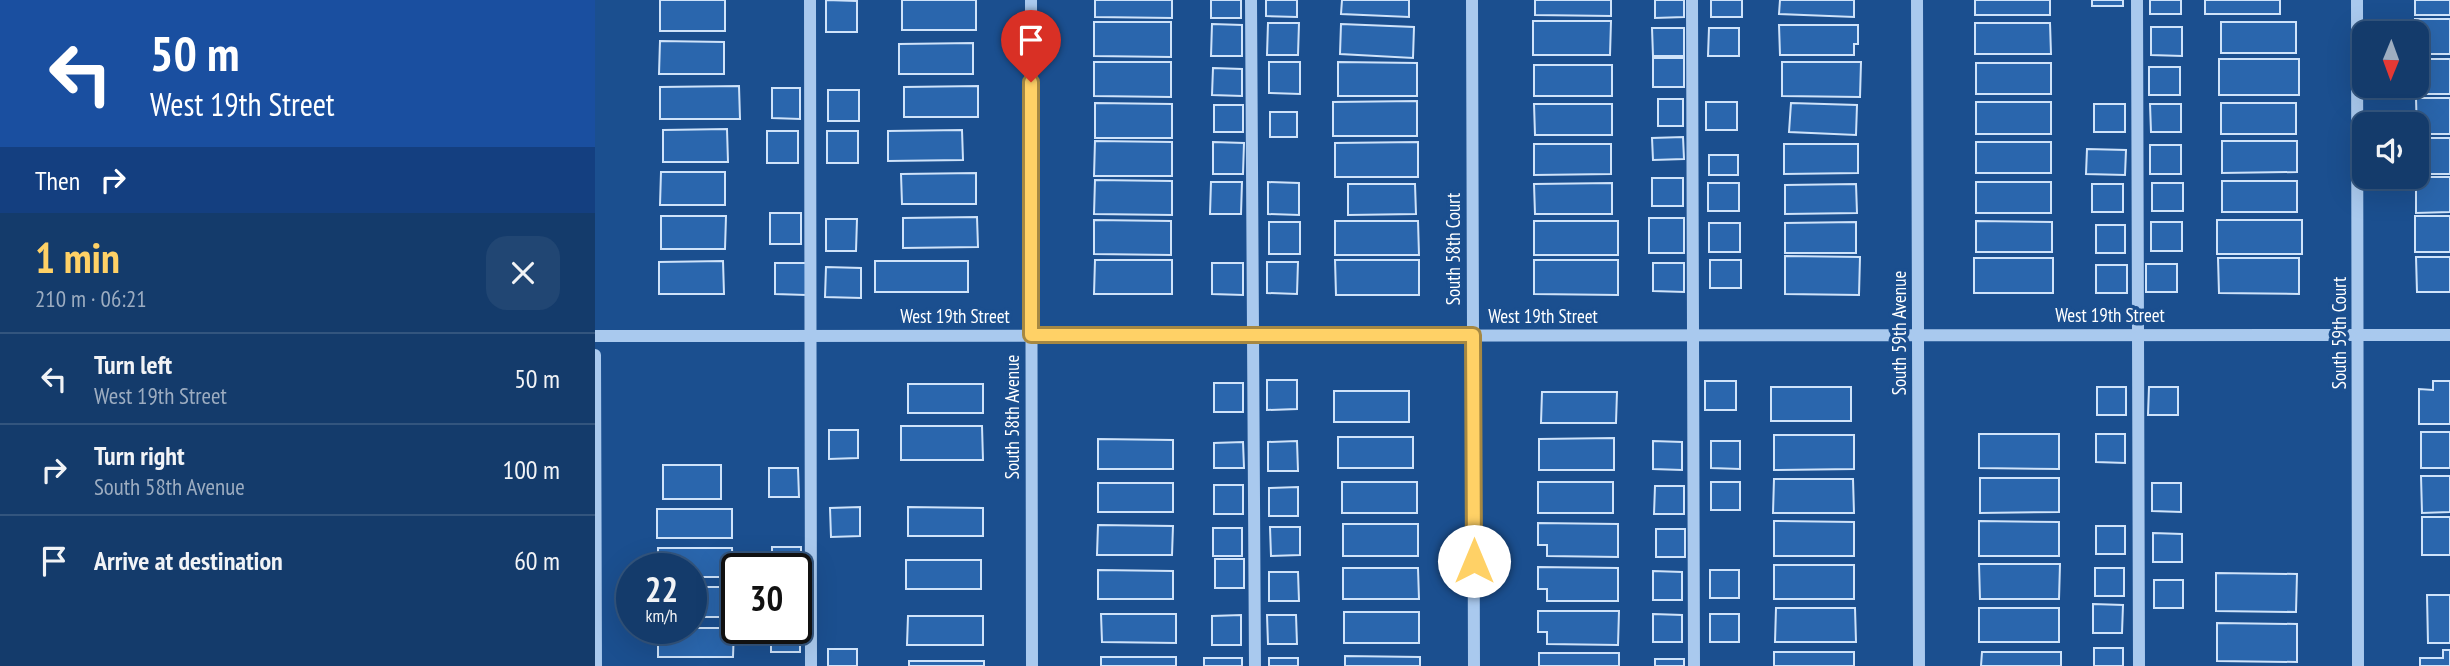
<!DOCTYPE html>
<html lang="en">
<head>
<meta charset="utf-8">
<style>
	:root { --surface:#143b6b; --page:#214673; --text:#f1f3f6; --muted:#9dadc1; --line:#33557e; --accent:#ffd166 }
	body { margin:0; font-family:"PT Sans Narrow",sans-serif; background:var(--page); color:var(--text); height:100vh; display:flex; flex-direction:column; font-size:26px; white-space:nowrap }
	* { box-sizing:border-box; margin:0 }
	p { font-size:23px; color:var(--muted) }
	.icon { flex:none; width:38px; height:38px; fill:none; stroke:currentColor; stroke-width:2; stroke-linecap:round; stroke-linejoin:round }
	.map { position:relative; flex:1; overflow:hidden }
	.panel { display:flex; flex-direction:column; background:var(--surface); width:595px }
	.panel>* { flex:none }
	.guide { background:#1a4fa0; color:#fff; overflow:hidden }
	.needle { width:46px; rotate:181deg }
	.fabs { position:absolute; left:1757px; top:21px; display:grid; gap:14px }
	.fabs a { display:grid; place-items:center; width:77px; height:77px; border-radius:14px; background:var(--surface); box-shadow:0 7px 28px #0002,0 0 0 2px var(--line); font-size:35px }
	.speed { position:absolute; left:21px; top:553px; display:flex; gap:14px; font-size:35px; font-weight:700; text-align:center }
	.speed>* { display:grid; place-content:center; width:91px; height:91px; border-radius:50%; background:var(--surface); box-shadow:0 7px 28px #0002,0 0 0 2px var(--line); line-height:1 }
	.speed small { font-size:18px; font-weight:400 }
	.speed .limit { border:4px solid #111; border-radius:10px; background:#fff; color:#111 }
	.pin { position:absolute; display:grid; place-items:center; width:60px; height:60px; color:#fff; margin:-72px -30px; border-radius:50% 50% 50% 0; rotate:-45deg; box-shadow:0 0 7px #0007 }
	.pin .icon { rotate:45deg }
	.me { position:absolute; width:77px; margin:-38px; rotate:0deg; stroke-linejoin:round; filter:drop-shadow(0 0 5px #0008) }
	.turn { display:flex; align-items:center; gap:24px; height:147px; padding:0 35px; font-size:32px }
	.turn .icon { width:91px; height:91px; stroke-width:2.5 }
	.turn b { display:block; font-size:49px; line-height:60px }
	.then { display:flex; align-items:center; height:66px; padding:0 35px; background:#0003; gap:14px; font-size:26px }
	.round { display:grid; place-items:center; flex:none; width:74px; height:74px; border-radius:21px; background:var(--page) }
	.headline { display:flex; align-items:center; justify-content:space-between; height:119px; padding:0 35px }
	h1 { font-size:42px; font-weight:700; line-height:52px; color:var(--accent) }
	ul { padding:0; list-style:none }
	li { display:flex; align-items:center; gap:21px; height:91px; padding:0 35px; border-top:2px solid var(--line) }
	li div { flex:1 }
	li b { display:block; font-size:26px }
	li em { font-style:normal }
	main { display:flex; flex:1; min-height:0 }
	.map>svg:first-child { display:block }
	.building { fill:#2a66ad; stroke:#cfe3fa; stroke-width:2 }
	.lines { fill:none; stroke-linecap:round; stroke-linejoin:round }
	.minor { stroke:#a9c9ee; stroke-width:12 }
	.route-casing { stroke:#a68842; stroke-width:18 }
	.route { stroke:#ffd166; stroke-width:12 }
	.labels { text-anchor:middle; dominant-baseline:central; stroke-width:7; stroke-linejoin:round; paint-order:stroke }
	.street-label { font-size:19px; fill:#fff; stroke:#1b4f8f }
</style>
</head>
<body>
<main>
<section class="panel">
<div class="guide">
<div class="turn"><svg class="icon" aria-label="left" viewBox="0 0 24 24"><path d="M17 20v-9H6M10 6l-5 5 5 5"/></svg><div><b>50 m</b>West 19th Street</div></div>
<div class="then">Then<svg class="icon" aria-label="right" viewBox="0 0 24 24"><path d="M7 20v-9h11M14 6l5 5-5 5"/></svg></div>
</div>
<div class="headline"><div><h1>1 min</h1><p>210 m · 06:21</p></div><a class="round"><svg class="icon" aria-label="close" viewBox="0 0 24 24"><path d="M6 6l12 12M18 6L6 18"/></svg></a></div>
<ul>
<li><svg class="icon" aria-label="left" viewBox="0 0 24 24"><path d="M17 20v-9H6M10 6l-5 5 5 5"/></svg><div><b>Turn left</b><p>West 19th Street</p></div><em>50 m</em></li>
<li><svg class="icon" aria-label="right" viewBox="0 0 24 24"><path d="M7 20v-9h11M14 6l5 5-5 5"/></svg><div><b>Turn right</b><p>South 58th Avenue</p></div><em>100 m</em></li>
<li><svg class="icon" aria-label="arrive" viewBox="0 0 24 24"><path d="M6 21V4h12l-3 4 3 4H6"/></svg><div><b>Arrive at destination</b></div><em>60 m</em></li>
</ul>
</section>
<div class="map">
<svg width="1855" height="666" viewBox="0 0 1855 666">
	<rect width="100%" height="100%" fill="#1b4f8f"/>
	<g class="building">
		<rect x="65" y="0" width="65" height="31"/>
		<polygon points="231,0 262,1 262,32 231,32"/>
		<rect x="307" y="0" width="74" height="30"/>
		<polygon points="500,0 577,0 577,18 500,17"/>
		<rect x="616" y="0" width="30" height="18"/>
		<polygon points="671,0 702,0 702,17 671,16"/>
		<polygon points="747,0 814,0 814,17 746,14"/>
		<polygon points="940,0 1016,0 1016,16 940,15"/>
		<polygon points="1060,0 1089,0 1089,17 1060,18"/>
		<rect x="1116" y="0" width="31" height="17"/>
		<polygon points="1185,0 1259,0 1259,17 1184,14"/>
		<rect x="1380" y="0" width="75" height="15"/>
		<rect x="1497" y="0" width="31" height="6"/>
		<rect x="1555" y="0" width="31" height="14"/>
		<rect x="1610" y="0" width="75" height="14"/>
		<rect x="1820" y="0" width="35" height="15"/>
		<polygon points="1820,19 1855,19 1855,54 1822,54"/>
		<polygon points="938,21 1016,21 1015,55 938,55"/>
		<polygon points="499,22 576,22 576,57 499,56"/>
		<rect x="1626" y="22" width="75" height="31"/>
		<polygon points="673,23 704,23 703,55 672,55"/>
		<polygon points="1380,23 1455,23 1456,54 1380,54"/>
		<polygon points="617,24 647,25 647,56 616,56"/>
		<polygon points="746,24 819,27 818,58 745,54"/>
		<polygon points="1184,25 1263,25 1263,44 1259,44 1259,55 1185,55"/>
		<polygon points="1556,27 1587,27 1587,56 1556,55"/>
		<polygon points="1057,28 1089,28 1089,56 1058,56"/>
		<polygon points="1114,28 1144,28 1144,56 1113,56"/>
		<polygon points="65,41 129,42 129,74 64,74"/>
		<polygon points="378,43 378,74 304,74 304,44"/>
		<rect x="1058" y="58" width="31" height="29"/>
		<rect x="1624" y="59" width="80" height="36"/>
		<polygon points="1822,59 1855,59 1855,94 1820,94"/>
		<polygon points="499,62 576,62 576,97 499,96"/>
		<polygon points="674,62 705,62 705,94 674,93"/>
		<polygon points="743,62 822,63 822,96 743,96"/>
		<polygon points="1187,62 1266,62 1265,97 1187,96"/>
		<rect x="1381" y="63" width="75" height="31"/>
		<rect x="939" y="65" width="78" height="31"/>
		<rect x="1554" y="67" width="31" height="28"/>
		<polygon points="618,68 647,69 647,96 617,95"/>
		<polygon points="144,86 145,119 65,119 65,87"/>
		<polygon points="383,86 383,117 309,117 309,87"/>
		<polygon points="177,88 205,88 205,119 177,118"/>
		<rect x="233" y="90" width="31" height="31"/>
		<polygon points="1821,98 1855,98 1855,134 1822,134"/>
		<rect x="1063" y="99" width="25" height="27"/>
		<polygon points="822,101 822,136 738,136 738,102"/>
		<rect x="1111" y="102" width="31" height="28"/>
		<rect x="1381" y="102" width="75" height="32"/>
		<polygon points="500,103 577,104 577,138 500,138"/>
		<polygon points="1196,103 1262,105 1261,135 1194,132"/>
		<rect x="1626" y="103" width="75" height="31"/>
		<polygon points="939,104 1017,104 1017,135 940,135"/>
		<rect x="1499" y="104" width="31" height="28"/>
		<polygon points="1555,104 1586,104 1586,132 1556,132"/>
		<rect x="619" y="105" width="29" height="27"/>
		<rect x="675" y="112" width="27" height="25"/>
		<polygon points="132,129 133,162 68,162 68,130"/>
		<polygon points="367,130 368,160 293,161 293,131"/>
		<rect x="172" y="131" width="31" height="32"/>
		<rect x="232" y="131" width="31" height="32"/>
		<polygon points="1088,137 1089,159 1058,160 1057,138"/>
		<rect x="1822" y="138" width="33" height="36"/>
		<polygon points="500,141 577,142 577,176 499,176"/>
		<polygon points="1627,141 1702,141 1702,172 1627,173"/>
		<polygon points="618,142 649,143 648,174 618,174"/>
		<polygon points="823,142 823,177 740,177 740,143"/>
		<rect x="1381" y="142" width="75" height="31"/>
		<polygon points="939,144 1016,144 1016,174 939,175"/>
		<polygon points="1189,144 1263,144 1263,173 1189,174"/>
		<rect x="1555" y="145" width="31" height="29"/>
		<polygon points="1492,149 1531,150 1530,175 1491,174"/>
		<rect x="1114" y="155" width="29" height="20"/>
		<polygon points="66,172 130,172 130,205 65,205"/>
		<polygon points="381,173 381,204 307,204 306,174"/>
		<polygon points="1821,177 1855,177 1855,212 1821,213"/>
		<rect x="1057" y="178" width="31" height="28"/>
		<polygon points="500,180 577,181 577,215 499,214"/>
		<rect x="1627" y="181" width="75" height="31"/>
		<polygon points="616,182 647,182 646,214 615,214"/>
		<polygon points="673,182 704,183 704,215 673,214"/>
		<rect x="1381" y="182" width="75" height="31"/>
		<polygon points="1017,183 1017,214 940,214 939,184"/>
		<rect x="1113" y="183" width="31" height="28"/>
		<rect x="1557" y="183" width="31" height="28"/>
		<polygon points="753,184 820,184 821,214 753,215"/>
		<polygon points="1261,184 1262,213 1190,214 1190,185"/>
		<rect x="1497" y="184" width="31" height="28"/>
		<rect x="175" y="213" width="31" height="31"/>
		<polygon points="66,216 131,216 130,249 66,249"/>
		<rect x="1820" y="216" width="35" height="36"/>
		<polygon points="382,217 383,247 308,248 308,218"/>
		<rect x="1054" y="218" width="35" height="35"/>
		<polygon points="231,219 262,219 261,251 231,251"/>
		<polygon points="499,220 576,221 576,255 499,254"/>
		<rect x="1622" y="220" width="85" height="34"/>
		<polygon points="740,221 823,221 824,255 740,255"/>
		<rect x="939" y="221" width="84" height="34"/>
		<polygon points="1381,221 1457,222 1457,252 1381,252"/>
		<rect x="674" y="222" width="31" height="32"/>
		<polygon points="1261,222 1261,253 1190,253 1190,223"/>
		<rect x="1556" y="222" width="31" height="29"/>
		<rect x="1114" y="223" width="31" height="29"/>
		<rect x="1501" y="225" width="29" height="28"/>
		<polygon points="1190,256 1265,257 1264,295 1190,294"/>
		<polygon points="1821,257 1855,257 1855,292 1822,292"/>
		<rect x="1379" y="258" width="79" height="35"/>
		<polygon points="1623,258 1704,258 1704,294 1624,293"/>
		<polygon points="500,260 577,260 577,294 499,294"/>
		<polygon points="740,260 824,260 824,295 741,295"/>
		<polygon points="939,260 1023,260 1023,295 939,294"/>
		<rect x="1115" y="260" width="31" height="28"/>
		<polygon points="128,261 129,294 64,294 64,262"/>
		<rect x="280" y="261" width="93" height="31"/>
		<polygon points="672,262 703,262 702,294 672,293"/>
		<polygon points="180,263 211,263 211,295 180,294"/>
		<polygon points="617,263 648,263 648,295 617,294"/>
		<polygon points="1058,263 1089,263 1089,292 1058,291"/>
		<rect x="1551" y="264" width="31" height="28"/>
		<rect x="1501" y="265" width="31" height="28"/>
		<polygon points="231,267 266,268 266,298 230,297"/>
		<polygon points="672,380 702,380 702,409 672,410"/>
		<rect x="1110" y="381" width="31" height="29"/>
		<polygon points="1838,381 1855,381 1855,424 1824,424 1824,389 1838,390"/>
		<rect x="619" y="383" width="29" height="29"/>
		<rect x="313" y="384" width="75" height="29"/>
		<rect x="1176" y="387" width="80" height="34"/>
		<rect x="1502" y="387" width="29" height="28"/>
		<polygon points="1554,387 1583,387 1583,415 1553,415"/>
		<rect x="739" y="391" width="75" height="31"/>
		<polygon points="947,392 1022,392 1021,423 946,423"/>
		<polygon points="306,426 387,426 388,460 306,460"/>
		<polygon points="234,430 263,430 263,458 234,459"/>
		<rect x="1826" y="432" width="29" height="36"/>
		<polygon points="1384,434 1464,434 1464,469 1384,468"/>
		<polygon points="1501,434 1530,434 1530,463 1501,462"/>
		<polygon points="1179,435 1259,435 1259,469 1179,470"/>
		<rect x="743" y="437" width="75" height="31"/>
		<polygon points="1019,438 1019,470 944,470 944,439"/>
		<polygon points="503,439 578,440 578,469 503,469"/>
		<polygon points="702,441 703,471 673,471 673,442"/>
		<polygon points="1058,441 1087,442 1087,470 1058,469"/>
		<polygon points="1116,441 1145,441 1145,469 1116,468"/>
		<polygon points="648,442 649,468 619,468 619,443"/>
		<rect x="68" y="465" width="58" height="34"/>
		<polygon points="174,468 203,468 204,497 174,497"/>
		<polygon points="1826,476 1855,476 1855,512 1827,513"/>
		<polygon points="1385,478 1464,478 1464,512 1385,513"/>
		<polygon points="1179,479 1258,479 1259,513 1178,513"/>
		<rect x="747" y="482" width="75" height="31"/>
		<rect x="943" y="482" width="75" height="31"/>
		<rect x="1116" y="482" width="29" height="28"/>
		<rect x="503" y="483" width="75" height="29"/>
		<polygon points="1557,483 1586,483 1586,512 1557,511"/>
		<rect x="619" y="485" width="29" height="29"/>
		<polygon points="1060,486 1089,486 1089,514 1059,514"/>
		<polygon points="703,487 703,516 674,516 674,488"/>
		<polygon points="265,507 265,536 236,537 235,508"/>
		<polygon points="313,507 388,508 388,536 313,536"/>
		<rect x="62" y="509" width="75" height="29"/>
		<rect x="1827" y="517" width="28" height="38"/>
		<polygon points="1179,521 1259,522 1259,556 1179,556"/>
		<polygon points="1384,521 1464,522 1464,556 1384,556"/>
		<polygon points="943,523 1023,524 1023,557 952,556 952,545 943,545"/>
		<rect x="748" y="524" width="75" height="32"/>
		<polygon points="503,525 578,526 577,555 502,555"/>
		<rect x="1501" y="526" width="29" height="28"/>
		<polygon points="675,527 705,527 705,555 676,556"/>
		<rect x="618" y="528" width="29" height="28"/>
		<rect x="1061" y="529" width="29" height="28"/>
		<polygon points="1558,533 1587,534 1587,562 1558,562"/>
		<polygon points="177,547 206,547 206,576 201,576 201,569 177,569"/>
		<polygon points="63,548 137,548 138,577 96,577 96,569 63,569"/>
		<rect x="620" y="559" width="29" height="29"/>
		<rect x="311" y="560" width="75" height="29"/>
		<polygon points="1384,564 1465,564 1464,599 1385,599"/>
		<rect x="1179" y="565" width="80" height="34"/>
		<polygon points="943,567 1023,568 1023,601 952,601 952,589 943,589"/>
		<polygon points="748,568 823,568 824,599 748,599"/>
		<rect x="1500" y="568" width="29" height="28"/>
		<polygon points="503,570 578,571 578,599 503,599"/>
		<rect x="1115" y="570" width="29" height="28"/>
		<polygon points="1058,571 1087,572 1087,600 1058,600"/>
		<polygon points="674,572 703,572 704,601 674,601"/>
		<polygon points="1621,573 1702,574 1701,612 1621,611"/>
		<rect x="1559" y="580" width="29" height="28"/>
		<rect x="96" y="587" width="44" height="30"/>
		<polygon points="1832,595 1855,595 1855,643 1833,643"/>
		<polygon points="1498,604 1528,605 1527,633 1498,633"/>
		<polygon points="1181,608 1260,608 1261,642 1180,642"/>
		<rect x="1384" y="608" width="80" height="34"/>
		<polygon points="943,611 1024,611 1023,645 952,644 952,632 943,632"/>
		<rect x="749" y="612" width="75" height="31"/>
		<polygon points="506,614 581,614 581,643 507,642"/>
		<polygon points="1058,614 1087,615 1087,642 1058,642"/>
		<rect x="1115" y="614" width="29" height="28"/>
		<polygon points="646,615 646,645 617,645 617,616"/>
		<polygon points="672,615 701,615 702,644 673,644"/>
		<polygon points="313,616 388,616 388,645 312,645"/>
		<polygon points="201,623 205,623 205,652 176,652 176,628 201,628"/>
		<polygon points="1622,623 1702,624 1702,662 1622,661"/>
		<polygon points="63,628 139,628 138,657 63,657"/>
		<rect x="1499" y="648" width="29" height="18"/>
		<rect x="233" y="649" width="29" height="17"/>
		<polygon points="1848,650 1855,650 1855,666 1825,666 1825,658 1848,658"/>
		<rect x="1179" y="652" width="80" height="14"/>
		<polygon points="1387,652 1466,652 1466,666 1386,666"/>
		<rect x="944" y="653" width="80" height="13"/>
		<polygon points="750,656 825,657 825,666 750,666"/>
		<rect x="506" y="657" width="75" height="9"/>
		<rect x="609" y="658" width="38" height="8"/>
		<rect x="674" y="658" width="29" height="8"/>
		<rect x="1060" y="659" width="29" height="7"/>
		<rect x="314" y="661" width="75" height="5"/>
	</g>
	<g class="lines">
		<g class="minor">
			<polyline points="215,0 216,666"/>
			<polyline points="436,0 437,666"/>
			<polyline points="656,0 660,666"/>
			<polyline points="877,0 879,666"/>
			<polyline points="1097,0 1099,666"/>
			<polyline points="1322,0 1324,666"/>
			<polyline points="1542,0 1544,666"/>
			<polyline points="1762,0 1763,666"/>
			<polyline points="0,336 1855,335"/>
			<polyline points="0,355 1,666"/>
		</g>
	</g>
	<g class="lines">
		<defs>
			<polyline id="route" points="436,82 436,335 878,335 879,561"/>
		</defs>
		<use href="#route" class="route-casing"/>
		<use href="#route" class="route"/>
	</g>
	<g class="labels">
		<g class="street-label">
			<text transform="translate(858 249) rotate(-90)">South 58th Court</text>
			<text x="1515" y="315">West 19th Street</text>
			<text x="360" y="316">West 19th Street</text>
			<text x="948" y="316">West 19th Street</text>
			<text transform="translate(1304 333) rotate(-90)">South 59th Avenue</text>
			<text transform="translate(1744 333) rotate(-90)">South 59th Court</text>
			<text transform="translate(417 417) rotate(-90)">South 58th Avenue</text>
		</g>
	</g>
</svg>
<div class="fabs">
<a><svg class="needle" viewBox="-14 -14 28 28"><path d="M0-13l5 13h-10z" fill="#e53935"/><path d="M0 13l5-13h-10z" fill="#9dadc1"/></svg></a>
<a><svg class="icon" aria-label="sound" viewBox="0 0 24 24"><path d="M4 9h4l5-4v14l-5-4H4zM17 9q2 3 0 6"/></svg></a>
</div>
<div class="speed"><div>22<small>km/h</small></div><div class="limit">30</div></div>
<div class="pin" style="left:436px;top:82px;background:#d93025"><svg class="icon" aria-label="arrive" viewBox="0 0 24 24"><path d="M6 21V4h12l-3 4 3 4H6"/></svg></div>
<svg class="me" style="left:879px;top:561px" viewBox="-20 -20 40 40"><circle r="19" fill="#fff"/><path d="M0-13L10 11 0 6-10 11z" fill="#ffd166"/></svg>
</div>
</main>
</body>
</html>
